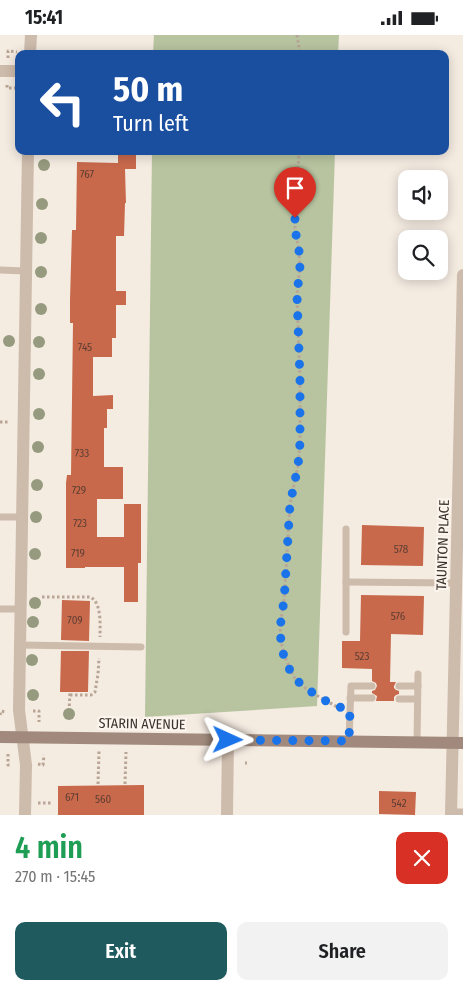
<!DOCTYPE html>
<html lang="en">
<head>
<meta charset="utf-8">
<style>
	:root { --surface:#fff; --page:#f2f2f2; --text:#202124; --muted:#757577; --accent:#1f5a5e }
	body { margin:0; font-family:"Fira Sans Condensed",sans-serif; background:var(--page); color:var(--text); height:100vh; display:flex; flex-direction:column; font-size:19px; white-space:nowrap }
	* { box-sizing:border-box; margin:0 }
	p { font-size:16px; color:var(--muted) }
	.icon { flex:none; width:28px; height:28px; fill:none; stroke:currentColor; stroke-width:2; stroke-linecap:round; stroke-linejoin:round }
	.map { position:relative; height:780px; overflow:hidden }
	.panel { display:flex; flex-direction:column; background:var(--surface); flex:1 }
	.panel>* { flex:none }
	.banner { position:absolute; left:15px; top:15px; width:434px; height:105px; border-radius:10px; box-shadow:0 2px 12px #0003; background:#1a4fa0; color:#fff; overflow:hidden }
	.fabs { position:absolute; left:398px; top:135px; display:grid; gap:10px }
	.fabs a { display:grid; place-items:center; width:50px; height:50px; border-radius:10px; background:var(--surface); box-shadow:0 2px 12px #0003; font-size:25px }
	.pin { position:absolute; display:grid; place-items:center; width:42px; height:42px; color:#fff; margin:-51px -21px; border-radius:50% 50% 50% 0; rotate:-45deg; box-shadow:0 0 5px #0007 }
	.pin .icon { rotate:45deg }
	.me { position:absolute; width:55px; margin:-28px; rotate:91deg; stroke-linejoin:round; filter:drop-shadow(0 0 4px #0008) }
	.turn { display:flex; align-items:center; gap:18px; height:105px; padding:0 15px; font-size:22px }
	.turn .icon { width:65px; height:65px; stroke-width:2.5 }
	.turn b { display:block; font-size:35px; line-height:42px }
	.round { display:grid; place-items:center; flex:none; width:52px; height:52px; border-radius:10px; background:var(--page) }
	.overview { display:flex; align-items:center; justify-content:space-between; height:85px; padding:0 15px }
	h1 { font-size:30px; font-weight:600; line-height:38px; color:#1e9e55 }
	.action { display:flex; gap:10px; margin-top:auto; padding:10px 15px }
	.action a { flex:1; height:58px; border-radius:10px; background:var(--accent); color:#fff; font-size:20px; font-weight:600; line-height:58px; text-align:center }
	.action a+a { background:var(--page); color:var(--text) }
	.status { display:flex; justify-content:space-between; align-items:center; height:35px; padding:0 25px; background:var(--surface); direction:ltr }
	.status svg { height:14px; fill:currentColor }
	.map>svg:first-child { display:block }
	.green { fill:#b8c4a0 }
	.building { fill:#c8694b }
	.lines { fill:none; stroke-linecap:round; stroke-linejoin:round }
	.path { stroke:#b9a596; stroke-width:3; stroke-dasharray:2.5 2.5; stroke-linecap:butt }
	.lane { stroke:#cdbbac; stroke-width:7 }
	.street { stroke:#cdbbac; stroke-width:12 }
	.secondary { stroke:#a18a7d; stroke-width:12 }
	.tree { fill:#969b7f }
	.route { stroke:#1a73e8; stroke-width:9; stroke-dasharray:0 16.2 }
	.labels { text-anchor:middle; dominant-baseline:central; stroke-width:4.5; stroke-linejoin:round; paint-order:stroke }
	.number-label { font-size:11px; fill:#5e3e33 }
	.street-label { font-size:14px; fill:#3b302b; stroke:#fbf5ee }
</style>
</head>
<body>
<div class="status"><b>15:41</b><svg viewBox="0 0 49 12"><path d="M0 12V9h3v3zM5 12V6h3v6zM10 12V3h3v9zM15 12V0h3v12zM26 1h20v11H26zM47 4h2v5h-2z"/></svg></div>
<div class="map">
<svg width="463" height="780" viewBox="0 0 463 780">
	<rect width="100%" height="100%" fill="#f4ebe1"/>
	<g class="green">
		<polygon points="154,0 339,0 338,19 153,19"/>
		<polygon points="152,116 335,116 317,671 145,682"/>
	</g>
	<g class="building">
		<polygon points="118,116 136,116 136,134 125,134 126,168 125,168 124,201 116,201 116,256 126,256 126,270 116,270 116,303 112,303 112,322 93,322 93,361 113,360 113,374 107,374 107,393 104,393 104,432 123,432 123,464 97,464 97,502 124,502 124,469 141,469 141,528 138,528 138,567 124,567 124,532 85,532 85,533 66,533 66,448 67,440 71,440 73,288 70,288 70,265 72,195 76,195 77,127 118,128"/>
		<polygon points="362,490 424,492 423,531 361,530"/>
		<polygon points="361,560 424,561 423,600 391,599 390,647 396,647 394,651 394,653 396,655 399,656 399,659 396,660 394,662 394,666 376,666 377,661 372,658 372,656 375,655 377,651 376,648 372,646 372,634 342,633 342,606 360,606"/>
		<polygon points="62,565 90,566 89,606 61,605"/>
		<polygon points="61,616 89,616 88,657 60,657"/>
		<polygon points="144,750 144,780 58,780 58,751"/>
		<polygon points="379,756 416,757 415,780 379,779"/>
	</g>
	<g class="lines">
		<g class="path">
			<polyline points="297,0 300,19"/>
			<polyline points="8,23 8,16 17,17"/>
			<polyline points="7,50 7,53 19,53"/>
			<path d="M299,116L295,193L299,216L300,231L297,260L300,345V408L298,431L290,469L284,567C279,592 278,605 288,629C290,635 293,641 297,646C308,657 324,664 337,672L340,673"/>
			<polyline points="0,387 9,387"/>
			<path d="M42,562H90C102,567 100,591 100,602"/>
			<polyline points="70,660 91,660 95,657 98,639 99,623"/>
			<polyline points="33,676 39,676 39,687"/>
			<polyline points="69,676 70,657"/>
			<polyline points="0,680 1,676 6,677"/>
			<polyline points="8,719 8,730 12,730"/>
			<polyline points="245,728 247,728"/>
			<polyline points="38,729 43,730 44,720"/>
			<polyline points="98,749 99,716"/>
			<polyline points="125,749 126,717"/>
			<polyline points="38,768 53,768"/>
		</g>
		<g class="lane">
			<polyline points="0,235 26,236"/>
			<polyline points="0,482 22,482"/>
			<polyline points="346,547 456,548"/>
			<polyline points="0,574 20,574"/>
			<polyline points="346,597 346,494"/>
			<polyline points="20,610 141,612"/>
			<polyline points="399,651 418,651"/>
			<polyline points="350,663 372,663"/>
			<polyline points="399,664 417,664"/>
			<polyline points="349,706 351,651 372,651"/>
			<polyline points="417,707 418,639"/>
			<polyline points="451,777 463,777"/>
		</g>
		<g class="street">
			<polyline points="30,19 31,0"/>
			<polyline points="0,36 19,36"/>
			<polyline points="25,780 26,730 19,675 28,116"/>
			<polyline points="227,780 228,705"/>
			<path d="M451,780C454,600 460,420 463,240"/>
		</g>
		<polyline class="secondary" points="0,702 463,708"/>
	</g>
	<g class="tree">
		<circle cx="44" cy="130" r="6"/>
		<circle cx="42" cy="169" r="6"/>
		<circle cx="41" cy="203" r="6"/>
		<circle cx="41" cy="237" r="6"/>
		<circle cx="41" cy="274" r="6"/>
		<circle cx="9" cy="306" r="6"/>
		<circle cx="39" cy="307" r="6"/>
		<circle cx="39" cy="339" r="6"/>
		<circle cx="39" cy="379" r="6"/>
		<circle cx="38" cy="412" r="6"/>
		<circle cx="37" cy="450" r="6"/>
		<circle cx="36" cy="482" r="6"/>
		<circle cx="35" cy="519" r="6"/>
		<circle cx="35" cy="568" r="6"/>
		<circle cx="33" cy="587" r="6"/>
		<circle cx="32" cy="625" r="6"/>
		<circle cx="33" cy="660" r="6"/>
		<circle cx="69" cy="679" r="6"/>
	</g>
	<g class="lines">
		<path class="route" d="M228,705L349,706L350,675C337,672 326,667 315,659C308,655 302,651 297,645C278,623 278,593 284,567L290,469L298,431L300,408V344L297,260L300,231L299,216L295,194V183"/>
	</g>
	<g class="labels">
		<g class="number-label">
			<text x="87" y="139">767</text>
			<text x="85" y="312">745</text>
			<text x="82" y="418">733</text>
			<text x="79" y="455">729</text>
			<text x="80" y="488">723</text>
			<text x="401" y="514">578</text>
			<text x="78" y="518">719</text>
			<text x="398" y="581">576</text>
			<text x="75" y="585">709</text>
			<text x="362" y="621">523</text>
			<text x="72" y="762">671</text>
			<text x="103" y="764">560</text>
			<text x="399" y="768">542</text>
		</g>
		<g class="street-label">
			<text transform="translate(443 510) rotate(-88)">TAUNTON PLACE</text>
			<text transform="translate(142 689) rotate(1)">STARIN AVENUE</text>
		</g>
	</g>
</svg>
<div class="fabs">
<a><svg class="icon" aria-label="sound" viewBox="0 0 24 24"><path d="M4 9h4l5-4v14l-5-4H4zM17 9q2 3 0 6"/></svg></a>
<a><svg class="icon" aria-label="search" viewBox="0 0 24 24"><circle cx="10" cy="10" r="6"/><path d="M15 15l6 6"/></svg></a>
</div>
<div class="pin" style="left:295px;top:183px;background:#d93025"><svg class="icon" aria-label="arrive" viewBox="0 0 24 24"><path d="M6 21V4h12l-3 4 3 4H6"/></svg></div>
<svg class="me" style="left:228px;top:705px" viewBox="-20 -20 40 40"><path d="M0-17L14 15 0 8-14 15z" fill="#1a73e8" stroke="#fff" stroke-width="4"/></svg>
<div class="banner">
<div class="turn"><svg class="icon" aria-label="left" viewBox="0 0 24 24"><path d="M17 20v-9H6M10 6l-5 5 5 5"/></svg><div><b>50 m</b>Turn left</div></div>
</div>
</div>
<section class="panel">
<div class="overview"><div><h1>4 min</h1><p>270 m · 15:45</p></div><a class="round" style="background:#d93025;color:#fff"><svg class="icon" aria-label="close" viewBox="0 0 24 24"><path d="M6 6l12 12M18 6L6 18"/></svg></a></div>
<div class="action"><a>Exit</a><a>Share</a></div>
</section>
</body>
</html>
